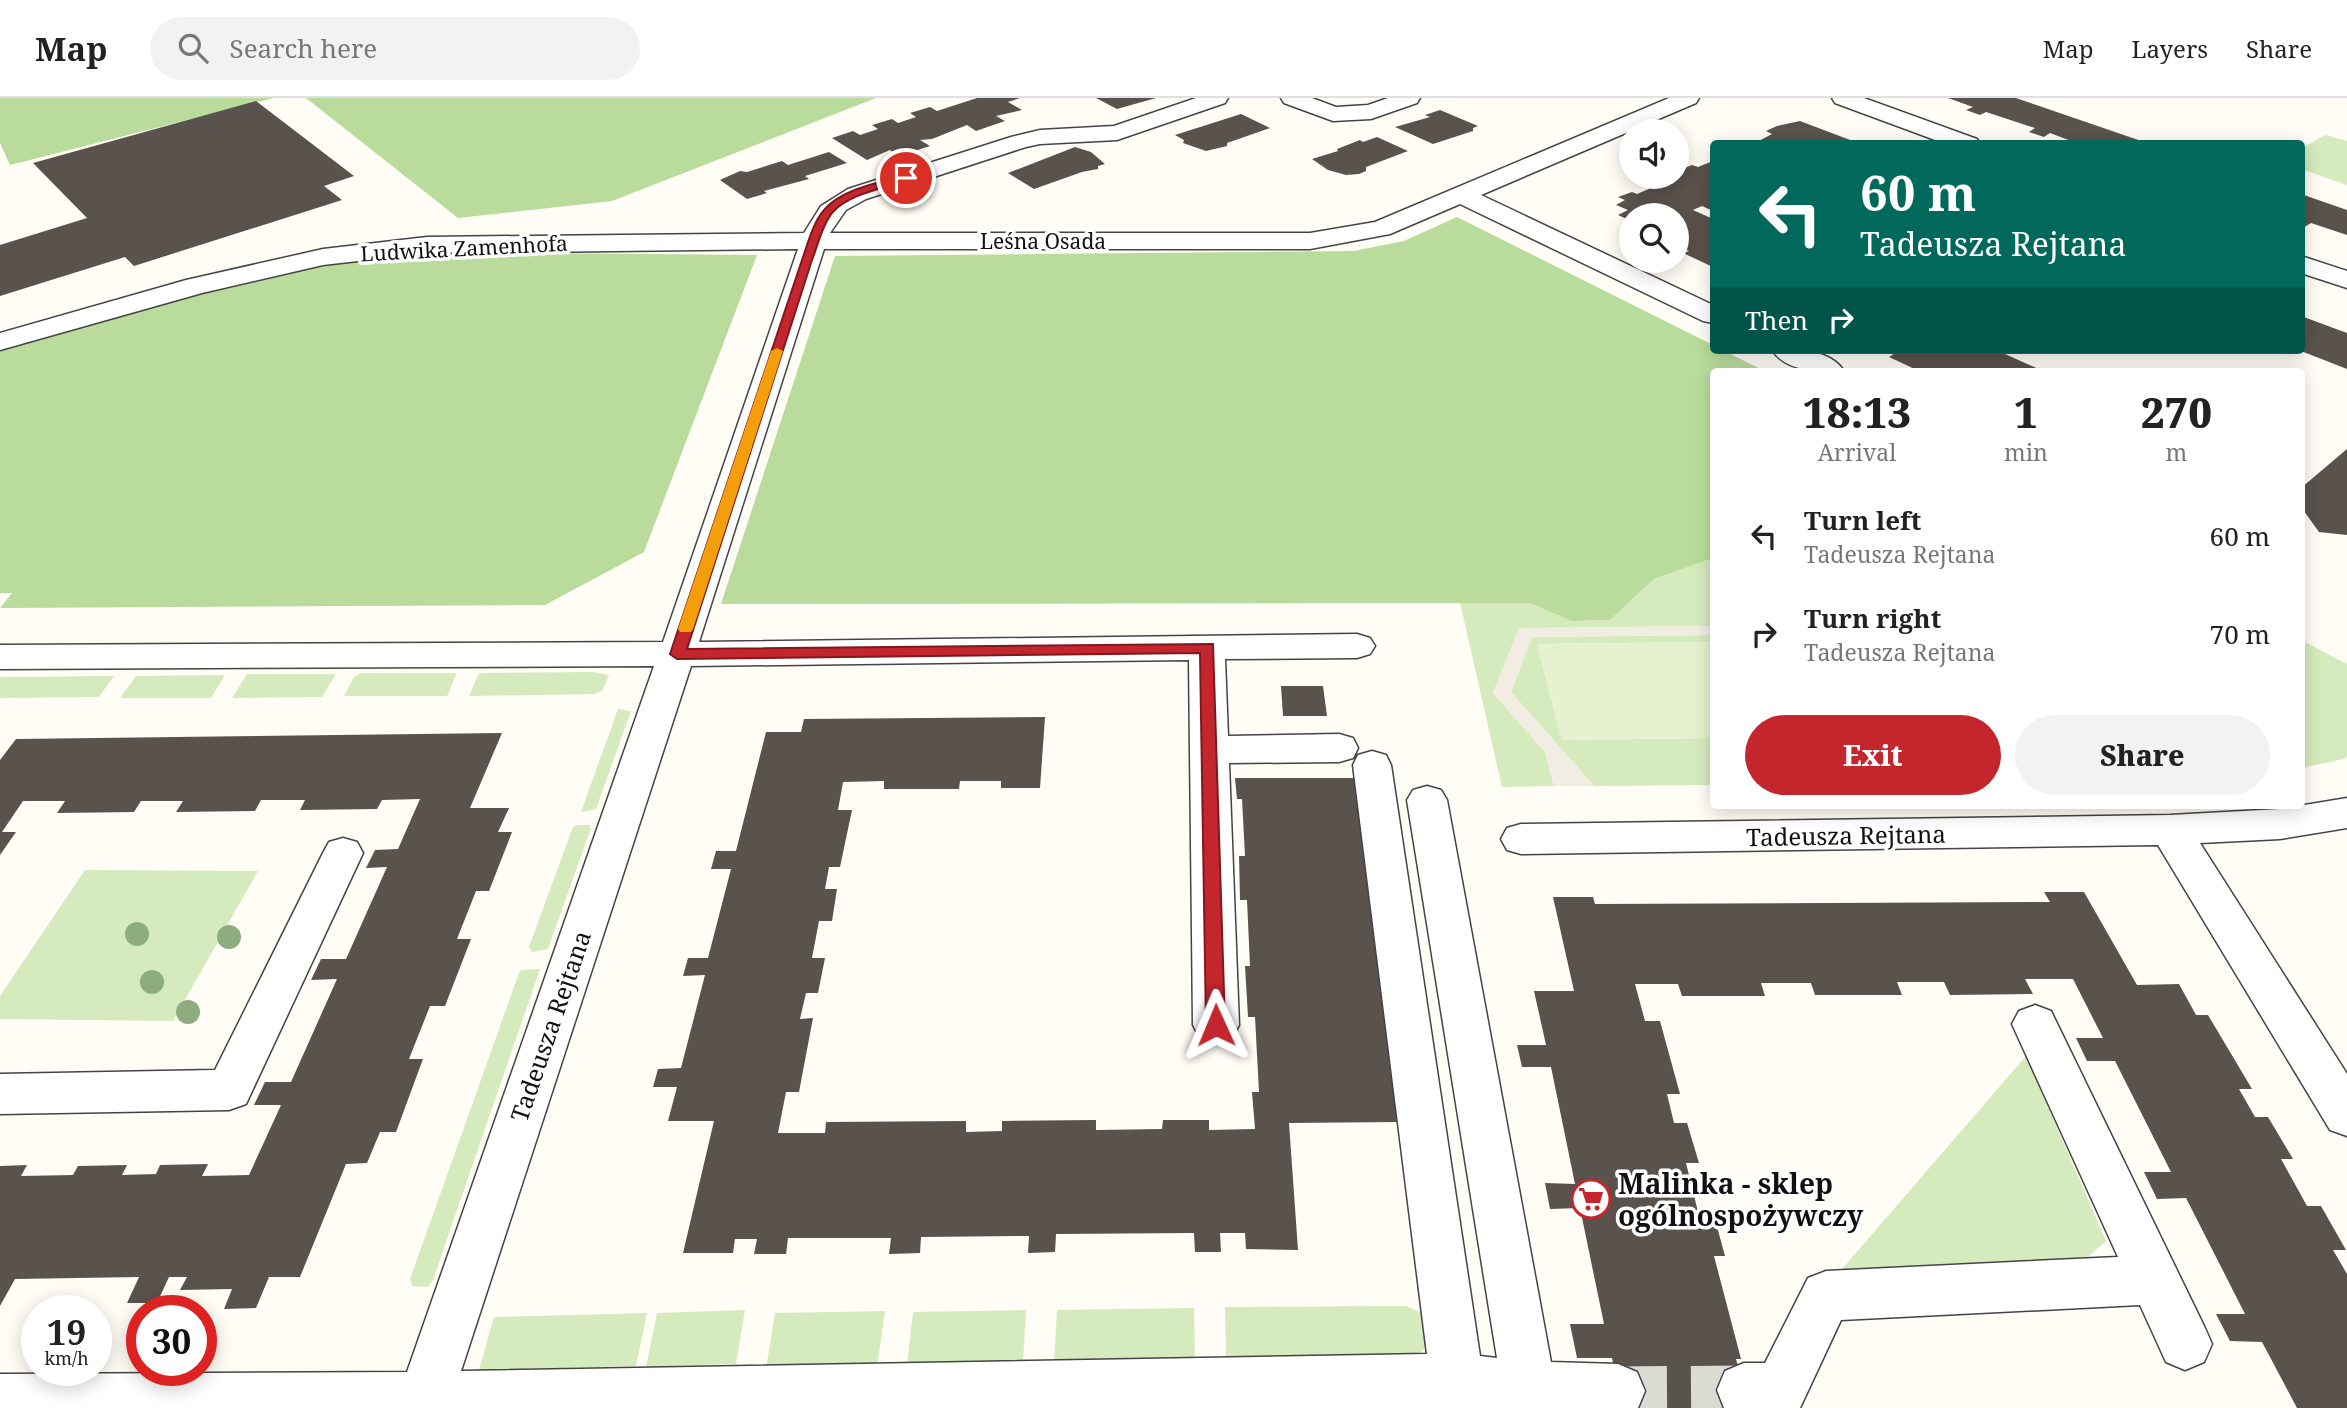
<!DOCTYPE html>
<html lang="en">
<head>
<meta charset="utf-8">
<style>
	:root { --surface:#fff; --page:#f2f2f2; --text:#222; --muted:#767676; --line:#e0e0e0; --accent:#c4262e }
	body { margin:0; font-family:"Noto Serif",serif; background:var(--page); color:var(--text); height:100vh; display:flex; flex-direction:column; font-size:26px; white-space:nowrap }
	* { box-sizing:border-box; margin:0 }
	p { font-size:23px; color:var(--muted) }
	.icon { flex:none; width:38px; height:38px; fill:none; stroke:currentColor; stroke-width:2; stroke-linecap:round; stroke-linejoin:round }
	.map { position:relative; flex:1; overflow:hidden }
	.drawer { position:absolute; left:1710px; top:270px; width:595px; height:441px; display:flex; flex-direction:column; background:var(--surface); border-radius:7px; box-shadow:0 4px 18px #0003 }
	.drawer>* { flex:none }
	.guide { position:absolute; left:1710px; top:42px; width:595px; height:214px; border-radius:7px; box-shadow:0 4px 18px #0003; background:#00695c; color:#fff; overflow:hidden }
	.buttons { position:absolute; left:1619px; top:21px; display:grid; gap:14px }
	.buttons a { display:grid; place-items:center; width:70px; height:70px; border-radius:50%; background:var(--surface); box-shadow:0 4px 18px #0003; font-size:35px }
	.speed { position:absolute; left:21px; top:1197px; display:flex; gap:14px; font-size:35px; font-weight:700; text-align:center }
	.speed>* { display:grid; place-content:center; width:91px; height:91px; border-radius:50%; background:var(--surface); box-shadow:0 4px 18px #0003; line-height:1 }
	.speed small { font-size:18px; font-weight:400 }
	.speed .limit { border:10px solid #d22; background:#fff; color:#111 }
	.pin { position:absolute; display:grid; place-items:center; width:60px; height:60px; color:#fff; margin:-30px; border:4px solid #fff; border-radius:50%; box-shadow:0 2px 7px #0007 }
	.me { position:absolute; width:77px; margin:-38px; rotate:359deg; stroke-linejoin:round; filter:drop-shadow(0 0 5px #0008) }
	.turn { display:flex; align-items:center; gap:24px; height:147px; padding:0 35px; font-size:32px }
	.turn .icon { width:91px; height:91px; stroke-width:2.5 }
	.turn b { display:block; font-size:49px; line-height:60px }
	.then { display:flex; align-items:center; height:66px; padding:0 35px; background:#0003; gap:14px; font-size:26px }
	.eta { display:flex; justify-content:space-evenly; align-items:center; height:119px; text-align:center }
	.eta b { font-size:42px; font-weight:800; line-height:49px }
	.button { display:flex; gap:14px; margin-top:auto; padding:14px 35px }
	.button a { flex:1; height:80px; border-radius:42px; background:var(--accent); color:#fff; font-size:28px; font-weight:800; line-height:80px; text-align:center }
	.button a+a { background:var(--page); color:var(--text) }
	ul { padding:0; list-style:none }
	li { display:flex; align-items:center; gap:21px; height:98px; padding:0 35px }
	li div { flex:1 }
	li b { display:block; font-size:26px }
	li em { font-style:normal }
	header { display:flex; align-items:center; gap:42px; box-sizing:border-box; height:98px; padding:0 35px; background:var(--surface); border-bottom:2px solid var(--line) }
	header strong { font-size:33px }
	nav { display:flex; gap:38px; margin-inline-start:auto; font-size:24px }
	.search { width:490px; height:63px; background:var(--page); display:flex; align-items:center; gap:18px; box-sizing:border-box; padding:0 24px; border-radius:38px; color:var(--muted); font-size:26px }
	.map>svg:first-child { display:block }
	.green { fill:#d5ebbd }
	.forest { fill:#b9dc9c }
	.pitch { fill:#e6f2cf }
	.plaza { fill:#f1ede2 }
	.building { fill:#5a524d }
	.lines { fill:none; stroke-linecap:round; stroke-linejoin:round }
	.minor-tunnel { stroke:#dbdad3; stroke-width:49; stroke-dasharray:49 24; stroke-linecap:butt }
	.minor-casing { stroke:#444; stroke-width:3 }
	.minor { fill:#fff; fill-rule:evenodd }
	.tree { fill:#8dad7f }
	.route { fill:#c4262e; stroke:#7f191e; stroke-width:2 }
	.slow { fill:#f59e0b }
	.labels { text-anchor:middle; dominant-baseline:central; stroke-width:7; stroke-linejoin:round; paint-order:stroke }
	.far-street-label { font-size:21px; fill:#111; stroke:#fff }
	.street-label { font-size:24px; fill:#111; stroke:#fff }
	.near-poi-label { font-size:28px; font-weight:bold; fill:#111; stroke:#fff; text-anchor:start }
</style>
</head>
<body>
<header>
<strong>Map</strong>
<div class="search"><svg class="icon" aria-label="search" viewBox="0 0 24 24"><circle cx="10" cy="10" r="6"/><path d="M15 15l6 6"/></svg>Search here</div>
<nav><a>Map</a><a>Layers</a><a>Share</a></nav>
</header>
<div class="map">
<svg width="2347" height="1310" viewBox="0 0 2347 1310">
	<rect width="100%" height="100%" fill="#fffdf5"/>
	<g class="green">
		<polygon points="2325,37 2347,43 2347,87 2301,71 2301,51"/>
		<polygon points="1713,460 1713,528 1519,530 1493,595 1545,654 1554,688 1502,689 1460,505 1530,505 1571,523 1610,522 1654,481"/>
		<polygon points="1713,537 1713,544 1537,546 1562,642 1713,640 1713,687 1594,688 1511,594 1532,539"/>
		<polygon points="2301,542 2347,566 2347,658 2344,661 2301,670"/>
		<polygon points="592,574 609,577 602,593 594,596 469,598 479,575"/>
		<polygon points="361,575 457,575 447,598 344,598 354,579"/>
		<polygon points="247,576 336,576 322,599 232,600"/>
		<polygon points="225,577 211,600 120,600 136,578"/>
		<polygon points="114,578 99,599 0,600 0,579"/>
		<polygon points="618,611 631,613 596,711 581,714"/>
		<polygon points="578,727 589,727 591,730 548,851 532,854 529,849 573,729"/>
		<polygon points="85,772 258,773 173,923 0,921 0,898"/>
		<polygon points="540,871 433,1182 428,1189 412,1188 410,1181 519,875 521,872"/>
		<polygon points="2026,958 2106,1143 2082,1164 1853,1176 1842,1171"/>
		<path d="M1406,1208L1424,1216C1432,1238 1433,1247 1412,1261L1226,1263L1225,1209Z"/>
		<polygon points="1194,1210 1195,1264 1054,1265 1057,1212"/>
		<polygon points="745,1212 736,1266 646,1269 657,1215"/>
		<polygon points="1026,1212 1023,1265 907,1267 913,1214"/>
		<polygon points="885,1213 877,1269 766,1271 775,1215"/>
		<polygon points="647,1215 636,1268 479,1272 494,1219"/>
	</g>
	<g class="forest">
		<polygon points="0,0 274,0 10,67 0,45"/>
		<polygon points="306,0 876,0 612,103 458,120"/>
		<polygon points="1457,119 1713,247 1713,252 1722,252 1765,273 1713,273 1713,460 1654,481 1610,522 1571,523 1530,505 721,506 835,158 1354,153 1404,143"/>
		<polygon points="425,154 757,157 644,454 545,507 0,510 12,495 0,495 0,251 272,173"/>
	</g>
	<polygon class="pitch" points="1713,544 1713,640 1562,642 1537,546"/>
	<polygon class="plaza" points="1713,528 1713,537 1532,539 1511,594 1594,688 1554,688 1545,654 1493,595 1519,530"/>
	<g class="building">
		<polygon points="977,0 1020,0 1008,4 1022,12 996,18 1005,23 976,33 967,27 932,41 920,42 930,48 899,58 890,52 867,62 832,40 853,33 860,37 878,31 872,27 892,21 898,25 916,19 910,15 930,9 937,13"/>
		<polygon points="1096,0 1156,0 1117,11"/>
		<polygon points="1948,0 2016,0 2150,46 2079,46 2050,35 2044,39 2029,34 2035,30 1986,14 1980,17 1966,12 1973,9"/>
		<polygon points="256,3 354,78 324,88 342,102 134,168 125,159 0,198 0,147 87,120 33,65"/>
		<polygon points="1440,12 1478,28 1473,30 1473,33 1433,46 1395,29 1430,19 1425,17"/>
		<polygon points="1241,16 1270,30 1227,45 1227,48 1206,53 1183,45 1184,42 1175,37"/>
		<polygon points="1800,23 1858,45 1858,46 1753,46 1772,36 1766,33 1777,28"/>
		<polygon points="1377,39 1408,53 1366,69 1366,73 1359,76 1346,77 1328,72 1312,61 1338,53 1337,51 1360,42 1363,44"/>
		<polygon points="1075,49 1091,54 1105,66 1098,68 1098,71 1082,74 1034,91 1008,75"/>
		<polygon points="829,54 847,65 805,78 809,81 764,93 767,95 747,101 720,82 740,73 747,74 782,63 788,67"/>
		<polygon points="1713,63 1713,113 1702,108 1693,112 1713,121 1713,169 1683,155 1689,153 1676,147 1676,117 1631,117 1631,123 1618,117 1628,112 1616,107 1625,102 1618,99 1632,94 1637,96 1665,84 1659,81 1664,79 1676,79 1676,73 1692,67 1698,69"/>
		<polygon points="2301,96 2347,112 2347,137 2311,125 2301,131"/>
		<polygon points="2301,218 2347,235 2347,271 2301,253"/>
		<polygon points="1892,252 1996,252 2043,273 1919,273 1889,259 1897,254"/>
		<polygon points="2347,351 2347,437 2319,434 2301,409 2301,390"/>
		<polygon points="1281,588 1323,588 1327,618 1283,618"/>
		<polygon points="1045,619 1040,690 1001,690 1001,683 960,683 959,691 884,691 884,683 843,684 838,712 852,712 840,769 829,769 825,791 837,791 832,823 819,823 812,860 825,860 818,895 806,895 800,921 813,920 799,994 786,994 778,1035 825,1035 826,1024 966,1023 966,1034 1002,1033 1002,1023 1096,1022 1096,1032 1162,1031 1163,1022 1209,1022 1209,1032 1255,1031 1252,994 1259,994 1255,919 1248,919 1245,868 1250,868 1247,802 1240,802 1239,758 1245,758 1242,701 1237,701 1235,680 1355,680 1399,1024 1289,1025 1298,1152 1246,1151 1245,1135 1220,1135 1221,1154 1195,1154 1194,1135 1056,1136 1055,1154 1028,1155 1029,1138 921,1139 920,1155 889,1156 891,1140 788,1140 786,1156 754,1156 757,1141 735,1141 733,1155 683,1155 714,1023 668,1023 677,989 653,989 658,971 681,970 705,877 683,878 688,860 708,860 731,771 711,771 716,753 736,753 766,634 801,634 804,621"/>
		<polygon points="502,635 470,710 509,710 498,734 512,734 489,793 476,793 457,841 471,841 445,908 430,908 409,961 423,961 396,1034 380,1034 367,1065 346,1066 300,1179 269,1179 256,1210 224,1211 232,1191 180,1192 187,1179 169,1179 157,1205 127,1205 139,1179 15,1181 0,1208 0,1068 27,1067 21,1078 73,1077 78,1068 127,1067 122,1077 156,1076 160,1067 208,1066 202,1078 249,1077 281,1007 254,1007 265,984 291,984 337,881 311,882 321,861 346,861 387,769 366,770 375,752 398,751 420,701 382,702 377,711 300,712 305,702 261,702 255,713 176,714 183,703 141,703 134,714 57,715 65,703 23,703 2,734 16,734 0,757 0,662 16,641"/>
		<polygon points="2044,794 2084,794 2137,887 2179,886 2196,917 2208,917 2252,991 2239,991 2255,1019 2268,1019 2293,1061 2281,1061 2307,1108 2321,1108 2346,1152 2333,1152 2347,1176 2347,1310 2297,1310 2262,1244 2230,1243 2216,1216 2245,1216 2186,1100 2157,1101 2144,1074 2171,1074 2115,963 2087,963 2076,940 2103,940 2073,881 2025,881 2033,896 1950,897 1944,884 1897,884 1902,897 1815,897 1811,885 1761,885 1765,898 1682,898 1678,886 1635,886 1645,923 1660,923 1680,996 1667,996 1674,1025 1687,1025 1699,1065 1686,1065 1698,1114 1713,1114 1725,1158 1714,1158 1741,1261 1736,1261 1749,1310 1622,1310 1612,1260 1577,1260 1570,1226 1604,1226 1580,1110 1550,1111 1545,1085 1575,1086 1551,969 1522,969 1517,947 1546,947 1534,893 1574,893 1553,799 1593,799 1595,806 2050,804"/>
	</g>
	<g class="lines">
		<polyline class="minor-tunnel" points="1618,1293 1744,1292"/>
		<defs>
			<g id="minor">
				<polygon points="1196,0 1228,0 1225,5 1117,42 1040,46 1026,49 866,101 846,112 830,135 1310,135 1375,124 1669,0 1699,0 1696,5 1481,97 1713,207 1713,225 1703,223 1460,106 1390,136 1310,151 824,151 699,544 1357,536 1370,540 1375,548 1370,556 1357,560 1225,561 1228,638 1339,636 1353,640 1358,650 1353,660 1339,664 1229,665 1239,927 1232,940 1216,946 1200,940 1193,927 1189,562 691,568 461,1273 1427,1256 1353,667 1358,657 1372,653 1386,657 1391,667 1480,1258 1497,1260 1407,702 1413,692 1427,688 1441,692 1447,702 1551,1264 1618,1266 1637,1274 1645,1293 1638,1310 0,1310 0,1276 407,1274 654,568 0,571 0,547 663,544 798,151 427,155 323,167 202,195 0,252 0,235 186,182 323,151 427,139 804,135 821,108 848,91 1011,39 1040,32 1114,28"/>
				<polygon points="1281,0 1312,0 1336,9 1368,7 1388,0 1420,0 1417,5 1371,21 1333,23 1284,5"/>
				<polygon points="1832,0 1864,0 1977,41 1980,46 1946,46 1835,5"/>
				<polygon points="2301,158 2347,173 2347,190 2301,175"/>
				<path d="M1772,252C1796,252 1829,250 1844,273C1820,273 1787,275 1772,252Z"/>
				<polygon points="2347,700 2347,730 2280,741 2200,745 2347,976 2347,1038 2330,1032 2158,747 1521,756 1507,752 1501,741 1507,730 1521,726 2170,717 2280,711"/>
				<polygon points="343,740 357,744 363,755 246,1006 229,1012 0,1016 0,976 215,972 323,755 329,744"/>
				<polygon points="2035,907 2051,913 2204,1228 2212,1246 2204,1264 2185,1272 2166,1264 2140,1207 1841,1222 1800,1310 1724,1310 1717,1292 1725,1273 1744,1265 1765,1265 1808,1180 1826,1173 2118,1159 2012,926 2019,913"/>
			</g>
		</defs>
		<use href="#minor" class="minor-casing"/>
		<use href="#minor" class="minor"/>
	</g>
	<g class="tree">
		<circle cx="137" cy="836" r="12"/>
		<circle cx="229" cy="839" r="12"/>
		<circle cx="152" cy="884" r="12"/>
		<circle cx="188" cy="914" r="12"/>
	</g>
	<path class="route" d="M906,77L911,80L909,82C886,90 849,95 832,115C822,127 818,147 812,162L687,551L1213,546L1225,927L1222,932L1216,934L1209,932L1206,927L1200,555L677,561L670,556L802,162C808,145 813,124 825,111C842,91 881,84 906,77Z"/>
	<polygon class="slow" points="777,250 783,253 693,531 691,534 680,534 678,531 771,253"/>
	<defs>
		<symbol id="supermarket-ring" viewBox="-11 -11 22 22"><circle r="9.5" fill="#fff" stroke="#c4262e" stroke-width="1.5"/><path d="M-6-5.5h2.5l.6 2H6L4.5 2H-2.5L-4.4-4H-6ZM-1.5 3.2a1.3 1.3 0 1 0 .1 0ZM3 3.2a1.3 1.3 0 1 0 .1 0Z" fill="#c4262e"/></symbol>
	</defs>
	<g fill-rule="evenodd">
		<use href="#supermarket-ring" x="1569" y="1079" width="44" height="44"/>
	</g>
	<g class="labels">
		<g class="far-street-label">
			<text x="1043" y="143">Leśna Osada</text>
			<text transform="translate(464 150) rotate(-3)">Ludwika Zamenhofa</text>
		</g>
		<g class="street-label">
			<text transform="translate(1846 737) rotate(-1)">Tadeusza Rejtana</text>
			<text transform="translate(550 928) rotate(-71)">Tadeusza Rejtana</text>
		</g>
		<g class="near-poi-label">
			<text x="1618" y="1085">Malinka - sklep<tspan x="1618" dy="32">ogólnospożywczy</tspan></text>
		</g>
	</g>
</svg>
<div class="buttons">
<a><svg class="icon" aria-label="sound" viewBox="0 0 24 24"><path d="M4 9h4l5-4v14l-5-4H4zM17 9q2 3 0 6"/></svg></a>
<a><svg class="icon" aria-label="search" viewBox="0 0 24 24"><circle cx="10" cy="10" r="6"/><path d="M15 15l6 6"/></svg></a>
</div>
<div class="speed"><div>19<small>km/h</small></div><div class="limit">30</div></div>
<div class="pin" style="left:906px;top:80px;background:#d93025"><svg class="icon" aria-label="arrive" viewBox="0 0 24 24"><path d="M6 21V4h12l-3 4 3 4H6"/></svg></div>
<svg class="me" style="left:1216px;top:927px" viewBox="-20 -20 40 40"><path d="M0-17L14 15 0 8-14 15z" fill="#c4262e" stroke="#fff" stroke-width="4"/></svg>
<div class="guide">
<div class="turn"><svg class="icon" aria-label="left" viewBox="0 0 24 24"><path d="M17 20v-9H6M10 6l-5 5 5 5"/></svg><div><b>60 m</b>Tadeusza Rejtana</div></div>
<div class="then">Then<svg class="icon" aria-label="right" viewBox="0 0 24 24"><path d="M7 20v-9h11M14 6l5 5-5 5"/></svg></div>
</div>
<section class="drawer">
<div class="eta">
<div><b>18:13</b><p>Arrival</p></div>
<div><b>1</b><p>min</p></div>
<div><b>270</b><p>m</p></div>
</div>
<ul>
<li><svg class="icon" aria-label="left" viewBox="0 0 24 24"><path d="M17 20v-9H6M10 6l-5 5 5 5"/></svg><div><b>Turn left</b><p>Tadeusza Rejtana</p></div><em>60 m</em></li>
<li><svg class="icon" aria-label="right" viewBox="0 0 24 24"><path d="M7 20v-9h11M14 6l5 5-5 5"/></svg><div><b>Turn right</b><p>Tadeusza Rejtana</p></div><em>70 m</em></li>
</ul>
<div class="button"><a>Exit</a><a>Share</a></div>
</section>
</div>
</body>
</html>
